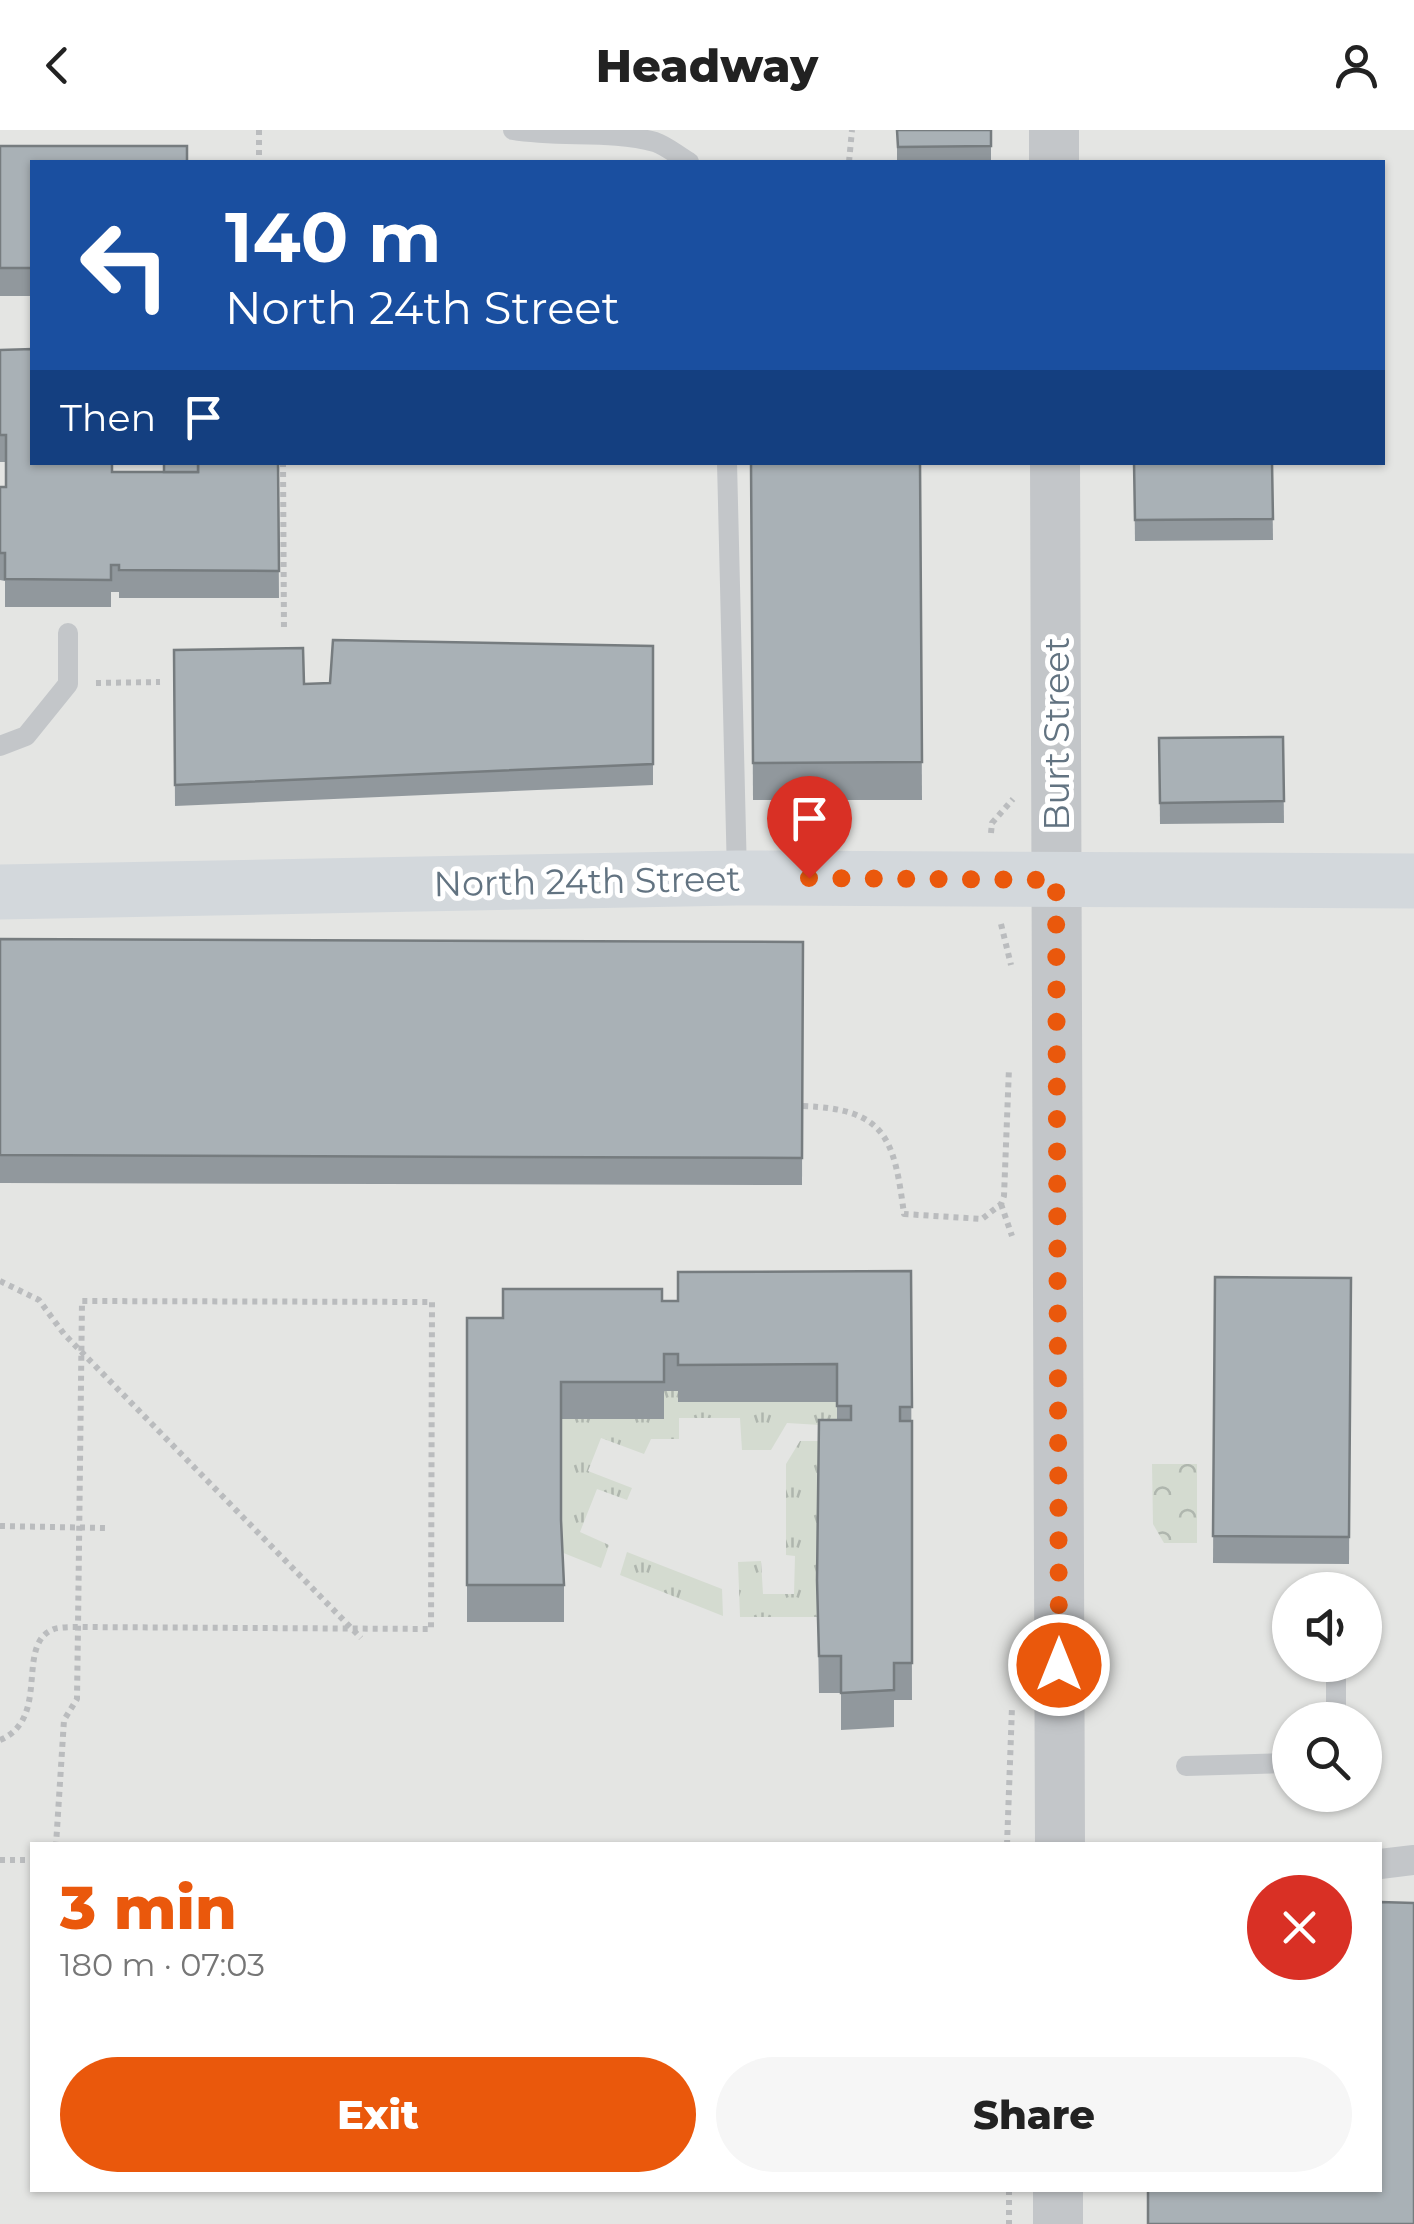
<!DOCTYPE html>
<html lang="en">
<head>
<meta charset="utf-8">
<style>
	:root { --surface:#fff; --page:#f6f6f6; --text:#222; --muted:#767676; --accent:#ea580c }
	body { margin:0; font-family:Montserrat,sans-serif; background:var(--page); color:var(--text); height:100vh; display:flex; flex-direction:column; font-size:38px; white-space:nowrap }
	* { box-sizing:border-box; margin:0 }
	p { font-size:32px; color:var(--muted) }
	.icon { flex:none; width:55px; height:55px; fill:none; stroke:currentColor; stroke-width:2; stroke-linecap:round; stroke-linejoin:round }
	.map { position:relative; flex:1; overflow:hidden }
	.sheet { position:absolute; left:30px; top:1712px; width:1352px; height:350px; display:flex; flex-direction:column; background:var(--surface); border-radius:0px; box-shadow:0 2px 8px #0004 }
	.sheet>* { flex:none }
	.hud { position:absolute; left:30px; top:30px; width:1355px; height:305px; border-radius:0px; box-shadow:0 2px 8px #0004; background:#1a4fa0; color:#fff; overflow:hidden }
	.fabs { position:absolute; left:1272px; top:1442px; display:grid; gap:20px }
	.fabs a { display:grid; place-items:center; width:110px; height:110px; border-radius:50%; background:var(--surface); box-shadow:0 2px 8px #0004; font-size:50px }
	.pin { position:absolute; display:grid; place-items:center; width:85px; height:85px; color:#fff; margin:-102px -42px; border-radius:50% 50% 50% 0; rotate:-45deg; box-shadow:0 0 10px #0007 }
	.pin .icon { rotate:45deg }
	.me { position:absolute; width:110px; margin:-55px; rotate:0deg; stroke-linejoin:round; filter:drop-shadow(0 0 8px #0008) }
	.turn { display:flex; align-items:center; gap:35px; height:210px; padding:0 30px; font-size:45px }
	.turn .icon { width:130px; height:130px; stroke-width:2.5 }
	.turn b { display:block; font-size:70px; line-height:85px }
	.then { display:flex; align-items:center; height:95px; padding:0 30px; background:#0003; gap:20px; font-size:38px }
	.round { display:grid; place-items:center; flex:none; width:105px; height:105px; border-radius:52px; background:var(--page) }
	.headline { display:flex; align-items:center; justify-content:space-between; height:170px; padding:0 30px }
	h1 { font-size:60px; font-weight:800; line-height:75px; color:var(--accent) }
	.button { display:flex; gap:20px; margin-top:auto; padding:20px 30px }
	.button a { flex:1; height:115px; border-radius:60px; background:var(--accent); color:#fff; font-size:40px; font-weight:800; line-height:115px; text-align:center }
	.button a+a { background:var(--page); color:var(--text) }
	header { display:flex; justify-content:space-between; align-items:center; height:130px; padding:0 30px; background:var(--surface); font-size:45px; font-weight:800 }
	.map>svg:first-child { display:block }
	.built { fill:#e4e5e3; fill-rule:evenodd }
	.grass { fill:url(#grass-tufts) }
	.park { fill:url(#park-crowns) }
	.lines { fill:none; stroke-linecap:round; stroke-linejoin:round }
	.path { stroke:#babcbe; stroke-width:6; stroke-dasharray:5 5; stroke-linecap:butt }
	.service { stroke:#c3c6c9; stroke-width:20 }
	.pedestrian { stroke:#c3c6c9; stroke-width:30 }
	.tertiary { stroke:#c3c6c9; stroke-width:50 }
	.secondary { stroke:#d3d8dc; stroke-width:55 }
	.wall { fill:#91989d }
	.building { fill:#a9b1b6; stroke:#767c7f; stroke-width:2.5 }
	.route { stroke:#ea580c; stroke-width:18; stroke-dasharray:0 32.4 }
	.labels { text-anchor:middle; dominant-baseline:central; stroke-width:10; stroke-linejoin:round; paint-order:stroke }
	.street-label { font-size:35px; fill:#627381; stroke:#fff }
</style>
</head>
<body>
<header><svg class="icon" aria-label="back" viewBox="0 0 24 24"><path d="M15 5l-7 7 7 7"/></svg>Headway<svg class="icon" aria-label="person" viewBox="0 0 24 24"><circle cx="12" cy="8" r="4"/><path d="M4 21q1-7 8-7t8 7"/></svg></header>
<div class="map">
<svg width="1414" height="2094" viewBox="0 0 1414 2094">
	<defs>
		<pattern id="grass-tufts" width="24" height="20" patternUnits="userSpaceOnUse" patternTransform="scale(2.5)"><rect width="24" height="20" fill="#d4dbd0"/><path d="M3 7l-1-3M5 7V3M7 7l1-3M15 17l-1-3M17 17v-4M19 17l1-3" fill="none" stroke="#afb6ae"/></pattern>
		<pattern id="park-crowns" width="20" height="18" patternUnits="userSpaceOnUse" patternTransform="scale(2.5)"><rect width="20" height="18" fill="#d4dbd0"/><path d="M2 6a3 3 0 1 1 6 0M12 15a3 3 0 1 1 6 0" fill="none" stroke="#afb6ae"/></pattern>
	</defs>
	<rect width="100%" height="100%" fill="#f4f4ef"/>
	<path class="built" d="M0,0H1414V2094H0ZM32,32H1382V332H32ZM1290,1460H1365V1535H1290ZM1290,1590H1365V1665H1290ZM32,1715H1380V2060H32Z"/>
	<g class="grass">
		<polygon points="664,1261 678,1261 678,1272 837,1272 837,1296 787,1293 771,1320 742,1320 740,1288 679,1288 679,1309 651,1309 644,1324 601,1308 588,1341 632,1358 627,1370 597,1359 580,1402 609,1415 601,1438 561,1422 561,1289 664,1289"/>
		<polygon points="800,1311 828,1311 817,1379 817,1487 740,1487 738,1432 761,1431 763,1464 794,1464 795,1426 786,1425 786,1334"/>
		<polygon points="627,1422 722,1459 723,1486 620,1445"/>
	</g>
	<polygon class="park" points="1152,1334 1197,1334 1197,1413 1164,1413 1153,1394"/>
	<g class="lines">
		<g class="path">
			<polyline points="259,0 259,32"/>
			<polyline points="849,32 852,0"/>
			<polyline points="283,332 284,502"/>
			<polyline points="96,553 160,552"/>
			<polyline points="797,697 821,670"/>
			<polyline points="991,703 992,693 1013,669"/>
			<polyline points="1001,794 1011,835"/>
			<path d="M803,976C886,979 894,1008 904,1084L982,1089L1001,1074L1004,1066L1009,938"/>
			<polyline points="1001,1074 1012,1106"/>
			<polyline points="0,1151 39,1170 64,1204 361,1508"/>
			<polyline points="0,1396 106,1398"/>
			<path d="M0,1610C52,1588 14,1514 54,1499C60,1497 71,1497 78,1497L431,1499L432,1172L82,1171L78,1497L77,1569L64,1590L56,1715"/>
			<polyline points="1007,1715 1012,1577"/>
			<polyline points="0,1730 32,1730"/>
			<polyline points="1009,2060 1009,2094"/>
		</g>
		<g class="service">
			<path d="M513,0C560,8 610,0 655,12C667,16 678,26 689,32"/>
			<polyline points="727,332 737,745"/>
			<polyline points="0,616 26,606 68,554 68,503"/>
			<polyline points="1336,1590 1336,1535"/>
			<polyline points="1186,1636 1290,1633"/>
		</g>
		<polyline class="pedestrian" points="1380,1734 1414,1730"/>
		<g class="tertiary">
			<polyline points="1054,0 1054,32"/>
			<polyline points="1055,332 1060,1715"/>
			<polyline points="1058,2094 1058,2060"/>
		</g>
		<polyline class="secondary" points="0,762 737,748 1414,751"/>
	</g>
	<g class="wall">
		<rect x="897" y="0" width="94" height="32"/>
		<polygon points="0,16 32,32 32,166 0,166"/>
		<polygon points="0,220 112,342 164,342 278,332 279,468 119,468 119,462 111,462 111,477 5,477 5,451 0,450 0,357 6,357 6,332 0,332"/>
		<polygon points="751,332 920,332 922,670 753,670"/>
		<polygon points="1134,332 1272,332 1273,410 1135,411"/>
		<polygon points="653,516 653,655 175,676 174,520 304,554 330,553"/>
		<polygon points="1283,607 1284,693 1160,694 1159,608"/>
		<polygon points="0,809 803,812 802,1055 0,1053"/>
		<polygon points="911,1141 912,1570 894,1570 894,1597 841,1600 841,1563 819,1563 817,1450 837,1290 837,1272 678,1272 678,1261 664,1261 664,1289 561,1289 561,1390 564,1455 564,1492 467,1492 467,1188 503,1188 662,1171 678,1171"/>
		<polygon points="1215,1147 1351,1148 1349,1434 1213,1433"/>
	</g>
	<g class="building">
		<polygon points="897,0 991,0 991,16 898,17"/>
		<polygon points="0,16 187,16 187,32 32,32 32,138 0,138"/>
		<polygon points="32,219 32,332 112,332 112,342 198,342 198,332 278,332 279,441 119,440 119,435 111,435 111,450 5,449 5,423 0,423 0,357 6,357 6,305 0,305 0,220"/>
		<rect x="164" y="332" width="34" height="10"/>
		<polygon points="751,332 920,332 922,632 753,633"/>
		<polygon points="1134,332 1272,332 1273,389 1135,390"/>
		<polygon points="333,510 653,516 653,634 175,655 174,520 303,518 304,554 330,553"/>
		<polygon points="1283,607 1284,671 1160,673 1159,608"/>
		<polygon points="0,809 803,812 802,1028 0,1025"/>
		<polygon points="911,1141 912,1277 900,1277 900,1291 912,1291 912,1533 894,1533 894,1560 841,1563 841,1526 819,1526 817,1450 819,1290 851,1290 851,1276 837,1276 837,1234 678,1235 678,1224 664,1224 664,1252 561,1252 561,1390 564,1455 467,1455 467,1188 503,1188 503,1159 662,1159 662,1171 678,1171 678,1142"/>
		<polygon points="1215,1147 1351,1148 1349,1407 1213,1406"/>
		<polygon points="1380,1772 1414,1773 1414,2094 1148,2094 1148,2060 1380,2060"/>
	</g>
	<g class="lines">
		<polyline class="route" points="809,748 1056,750 1059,1535"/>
	</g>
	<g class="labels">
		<g class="street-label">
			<text transform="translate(1056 604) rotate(-90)">Burt Street</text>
			<text transform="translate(587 751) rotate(-1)">North 24th Street</text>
		</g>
	</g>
</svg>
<div class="fabs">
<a><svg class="icon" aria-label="sound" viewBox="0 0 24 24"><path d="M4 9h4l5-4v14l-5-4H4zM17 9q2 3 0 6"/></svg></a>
<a><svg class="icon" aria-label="search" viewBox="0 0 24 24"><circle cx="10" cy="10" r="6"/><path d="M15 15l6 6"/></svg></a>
</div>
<div class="pin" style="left:809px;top:748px;background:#d93025"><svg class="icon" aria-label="arrive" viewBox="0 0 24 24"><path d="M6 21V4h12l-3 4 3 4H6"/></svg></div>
<svg class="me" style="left:1059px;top:1535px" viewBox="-20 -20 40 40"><circle r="17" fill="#ea580c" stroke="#fff" stroke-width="3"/><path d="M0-11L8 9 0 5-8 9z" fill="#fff"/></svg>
<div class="hud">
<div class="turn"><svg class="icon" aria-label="left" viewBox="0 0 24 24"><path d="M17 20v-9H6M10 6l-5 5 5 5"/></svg><div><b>140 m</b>North 24th Street</div></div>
<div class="then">Then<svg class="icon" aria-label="arrive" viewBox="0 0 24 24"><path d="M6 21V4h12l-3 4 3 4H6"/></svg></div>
</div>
<section class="sheet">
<div class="headline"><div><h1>3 min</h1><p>180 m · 07:03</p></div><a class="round" style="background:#d93025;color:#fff"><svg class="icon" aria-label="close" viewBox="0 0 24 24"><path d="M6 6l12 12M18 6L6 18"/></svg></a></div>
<div class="button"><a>Exit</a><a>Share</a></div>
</section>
</div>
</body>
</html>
